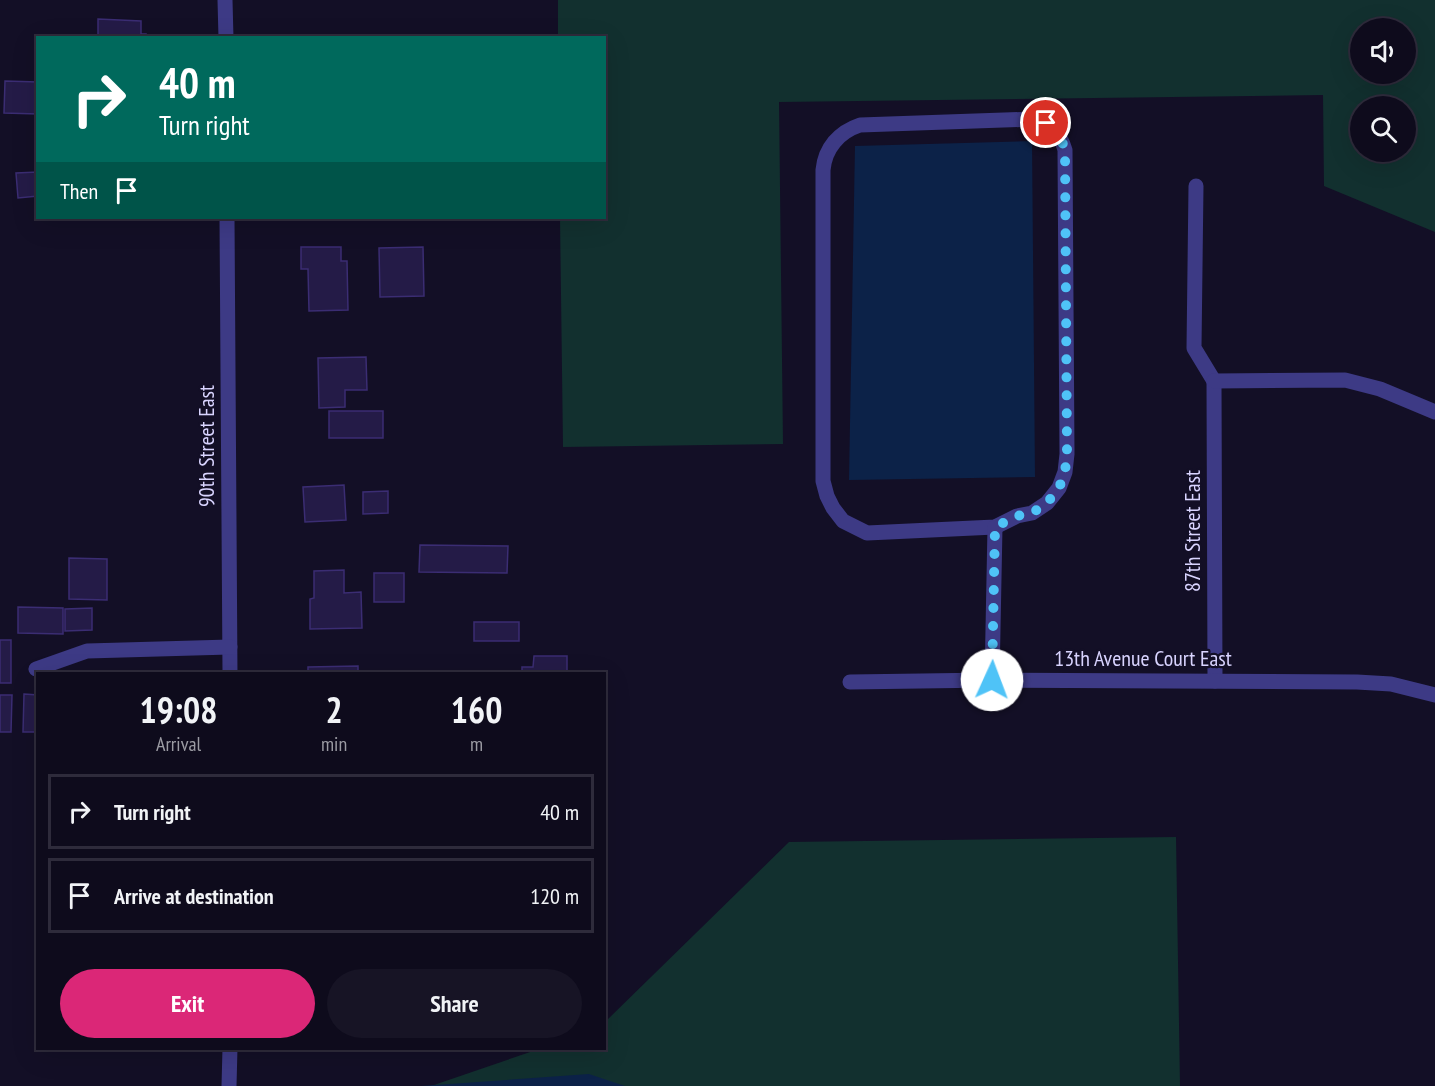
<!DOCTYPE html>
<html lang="en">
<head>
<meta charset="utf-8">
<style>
	:root { --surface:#0e0b1c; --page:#171425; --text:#f1f3f6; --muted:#9b9ba3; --line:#2e2b3b; --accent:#db2777 }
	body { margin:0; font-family:"PT Sans Narrow",sans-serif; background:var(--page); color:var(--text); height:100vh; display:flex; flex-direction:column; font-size:22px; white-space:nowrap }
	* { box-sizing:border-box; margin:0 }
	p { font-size:20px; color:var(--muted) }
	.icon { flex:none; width:33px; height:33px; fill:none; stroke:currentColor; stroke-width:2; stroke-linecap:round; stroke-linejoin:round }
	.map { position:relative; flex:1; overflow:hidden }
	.side { position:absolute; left:36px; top:672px; width:570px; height:378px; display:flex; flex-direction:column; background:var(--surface); border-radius:0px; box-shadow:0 6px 24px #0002,0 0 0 2px var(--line) }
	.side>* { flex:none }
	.hud { position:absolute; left:36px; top:36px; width:570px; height:183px; border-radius:0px; box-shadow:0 6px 24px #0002,0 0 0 2px var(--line); background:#00695c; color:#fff; overflow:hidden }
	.controls { position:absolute; left:1350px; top:18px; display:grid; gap:12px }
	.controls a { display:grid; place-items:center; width:66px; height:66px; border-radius:50%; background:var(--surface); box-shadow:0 6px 24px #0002,0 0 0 2px var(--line); font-size:30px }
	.pin { position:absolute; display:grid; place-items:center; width:51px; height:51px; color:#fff; margin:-26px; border:3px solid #fff; border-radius:50%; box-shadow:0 2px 6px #0007 }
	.me { position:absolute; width:66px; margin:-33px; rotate:2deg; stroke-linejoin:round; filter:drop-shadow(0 0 4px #0008) }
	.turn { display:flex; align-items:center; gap:21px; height:126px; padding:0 24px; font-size:27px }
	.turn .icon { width:78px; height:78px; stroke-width:2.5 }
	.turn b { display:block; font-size:42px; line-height:51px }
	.then { display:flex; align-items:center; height:57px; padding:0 24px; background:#0003; gap:12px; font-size:22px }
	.eta { display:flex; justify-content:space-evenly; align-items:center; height:102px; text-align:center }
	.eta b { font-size:36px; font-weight:700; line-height:42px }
	.action { display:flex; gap:12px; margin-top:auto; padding:12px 24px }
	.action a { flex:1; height:69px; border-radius:36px; background:var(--accent); color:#fff; font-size:24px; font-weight:700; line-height:69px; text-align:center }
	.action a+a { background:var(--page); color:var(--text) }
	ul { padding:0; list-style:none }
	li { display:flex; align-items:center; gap:18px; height:75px; margin:0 12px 9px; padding:0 12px; border:3px solid var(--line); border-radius:0px }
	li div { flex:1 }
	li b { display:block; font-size:22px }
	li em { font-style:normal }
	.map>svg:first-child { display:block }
	.green { fill:#12302f; fill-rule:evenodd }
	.water { fill:#0c2248 }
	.building { fill:#241b47; stroke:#3b2d73; stroke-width:1.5 }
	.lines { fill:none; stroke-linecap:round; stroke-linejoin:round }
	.minor { stroke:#3d3a85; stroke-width:15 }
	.route { stroke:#4fc3f7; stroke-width:10; stroke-dasharray:0 18 }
	.labels { text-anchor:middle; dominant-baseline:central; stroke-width:4.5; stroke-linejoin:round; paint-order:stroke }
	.street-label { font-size:22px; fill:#d9d4ff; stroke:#130f26 }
</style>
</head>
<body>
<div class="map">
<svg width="1435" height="1086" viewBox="0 0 1435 1086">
	<rect width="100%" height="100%" fill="#130f26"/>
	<g class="green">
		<path d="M558,0H1435V232L1324,186L1323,95L779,102L783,444L563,447L560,218H604V38L558,37ZM1360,28H1406V74H1360ZM1360,106H1406V152H1360Z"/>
		<polygon points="1176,837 1180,1086 431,1086 539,1049 604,1048 605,1022 789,842"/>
	</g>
	<g class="water">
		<polygon points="1032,141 1035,477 849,480 855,146"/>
		<polygon points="589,1074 625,1086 421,1086"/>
	</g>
	<g class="building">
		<polygon points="98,19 141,21 141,34 146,34 146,38 98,38"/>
		<polygon points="5,81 38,82 38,114 4,113"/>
		<polygon points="38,172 38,196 18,198 16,173"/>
		<polygon points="301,247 341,247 341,261 347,261 348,310 309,311 308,269 301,269"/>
		<polygon points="423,247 424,296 380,297 379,248"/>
		<polygon points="366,357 367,390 345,390 345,407 319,408 318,358"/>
		<rect x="329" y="411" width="54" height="27"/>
		<polygon points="344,485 346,520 305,522 303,487"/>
		<polygon points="388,491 388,513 363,514 363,492"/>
		<polygon points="420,545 508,546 507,573 419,572"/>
		<polygon points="69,558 107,559 107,600 69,599"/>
		<polygon points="344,570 344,593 361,592 362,628 310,629 310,599 314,598 314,571"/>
		<rect x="374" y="573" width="30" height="29"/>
		<polygon points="18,607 63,608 63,634 18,633"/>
		<polygon points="92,608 92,630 65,631 65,609"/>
		<rect x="474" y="622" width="45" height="19"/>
		<rect x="0" y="640" width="11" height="43"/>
		<polygon points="534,656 567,656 567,674 522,674 522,667 533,667"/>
		<polygon points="358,666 358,674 308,674 308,667"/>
		<polygon points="93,671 170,672 170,674 93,674"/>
		<polygon points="24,694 38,695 38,732 23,732"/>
		<polygon points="0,695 12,695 11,732 0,732"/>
	</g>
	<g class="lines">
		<g class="minor">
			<polyline points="225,0 226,38"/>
			<path d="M1035,119C1052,125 1060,133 1065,150L1067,454L1065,472L1059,488L1047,503L1032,513L1017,516L995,527L867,533L843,521L833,508L827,496L823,481V170C825,148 839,132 860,125Z"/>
			<polyline points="1196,186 1194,348 1214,381"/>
			<polyline points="227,218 230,674"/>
			<polyline points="1214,381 1215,681"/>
			<polyline points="1214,381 1345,380 1380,389 1435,412"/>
			<polyline points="36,669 87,651 230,647"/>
			<polyline points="992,680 995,527"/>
			<polyline points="850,682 992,680 1357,682 1391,684 1435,695"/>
			<polyline points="229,1086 230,1048"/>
		</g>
	</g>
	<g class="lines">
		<path class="route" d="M992,680L995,527L1017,516L1032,513L1047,503L1059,488L1065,472L1067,453L1065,150C1061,137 1056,130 1046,123"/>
	</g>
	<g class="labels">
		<g class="street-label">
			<text transform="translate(206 446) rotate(-90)">90th Street East</text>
			<text transform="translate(1192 531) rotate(-90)">87th Street East</text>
			<text x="1143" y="658">13th Avenue Court East</text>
		</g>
	</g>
</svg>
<div class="controls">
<a><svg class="icon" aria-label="sound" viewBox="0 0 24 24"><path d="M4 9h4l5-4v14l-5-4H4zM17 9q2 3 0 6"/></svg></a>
<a><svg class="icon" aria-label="search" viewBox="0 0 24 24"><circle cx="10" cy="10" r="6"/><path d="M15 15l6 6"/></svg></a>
</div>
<div class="pin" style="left:1046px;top:123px;background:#d93025"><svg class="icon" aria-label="arrive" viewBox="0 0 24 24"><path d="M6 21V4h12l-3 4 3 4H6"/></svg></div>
<svg class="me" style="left:992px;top:680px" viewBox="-20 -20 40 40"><circle r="19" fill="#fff"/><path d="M0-13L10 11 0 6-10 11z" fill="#4fc3f7"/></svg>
<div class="hud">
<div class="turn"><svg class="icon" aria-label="right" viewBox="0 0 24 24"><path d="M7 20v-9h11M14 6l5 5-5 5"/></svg><div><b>40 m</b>Turn right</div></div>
<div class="then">Then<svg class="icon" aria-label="arrive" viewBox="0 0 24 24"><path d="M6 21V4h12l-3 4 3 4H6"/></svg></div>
</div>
<section class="side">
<div class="eta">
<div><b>19:08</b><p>Arrival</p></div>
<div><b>2</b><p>min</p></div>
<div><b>160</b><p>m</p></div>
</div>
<ul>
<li><svg class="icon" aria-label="right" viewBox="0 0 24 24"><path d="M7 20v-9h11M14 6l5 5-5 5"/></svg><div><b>Turn right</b></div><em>40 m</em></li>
<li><svg class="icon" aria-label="arrive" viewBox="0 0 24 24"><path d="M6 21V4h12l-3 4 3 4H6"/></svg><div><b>Arrive at destination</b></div><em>120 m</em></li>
</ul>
<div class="action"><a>Exit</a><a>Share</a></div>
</section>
</div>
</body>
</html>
